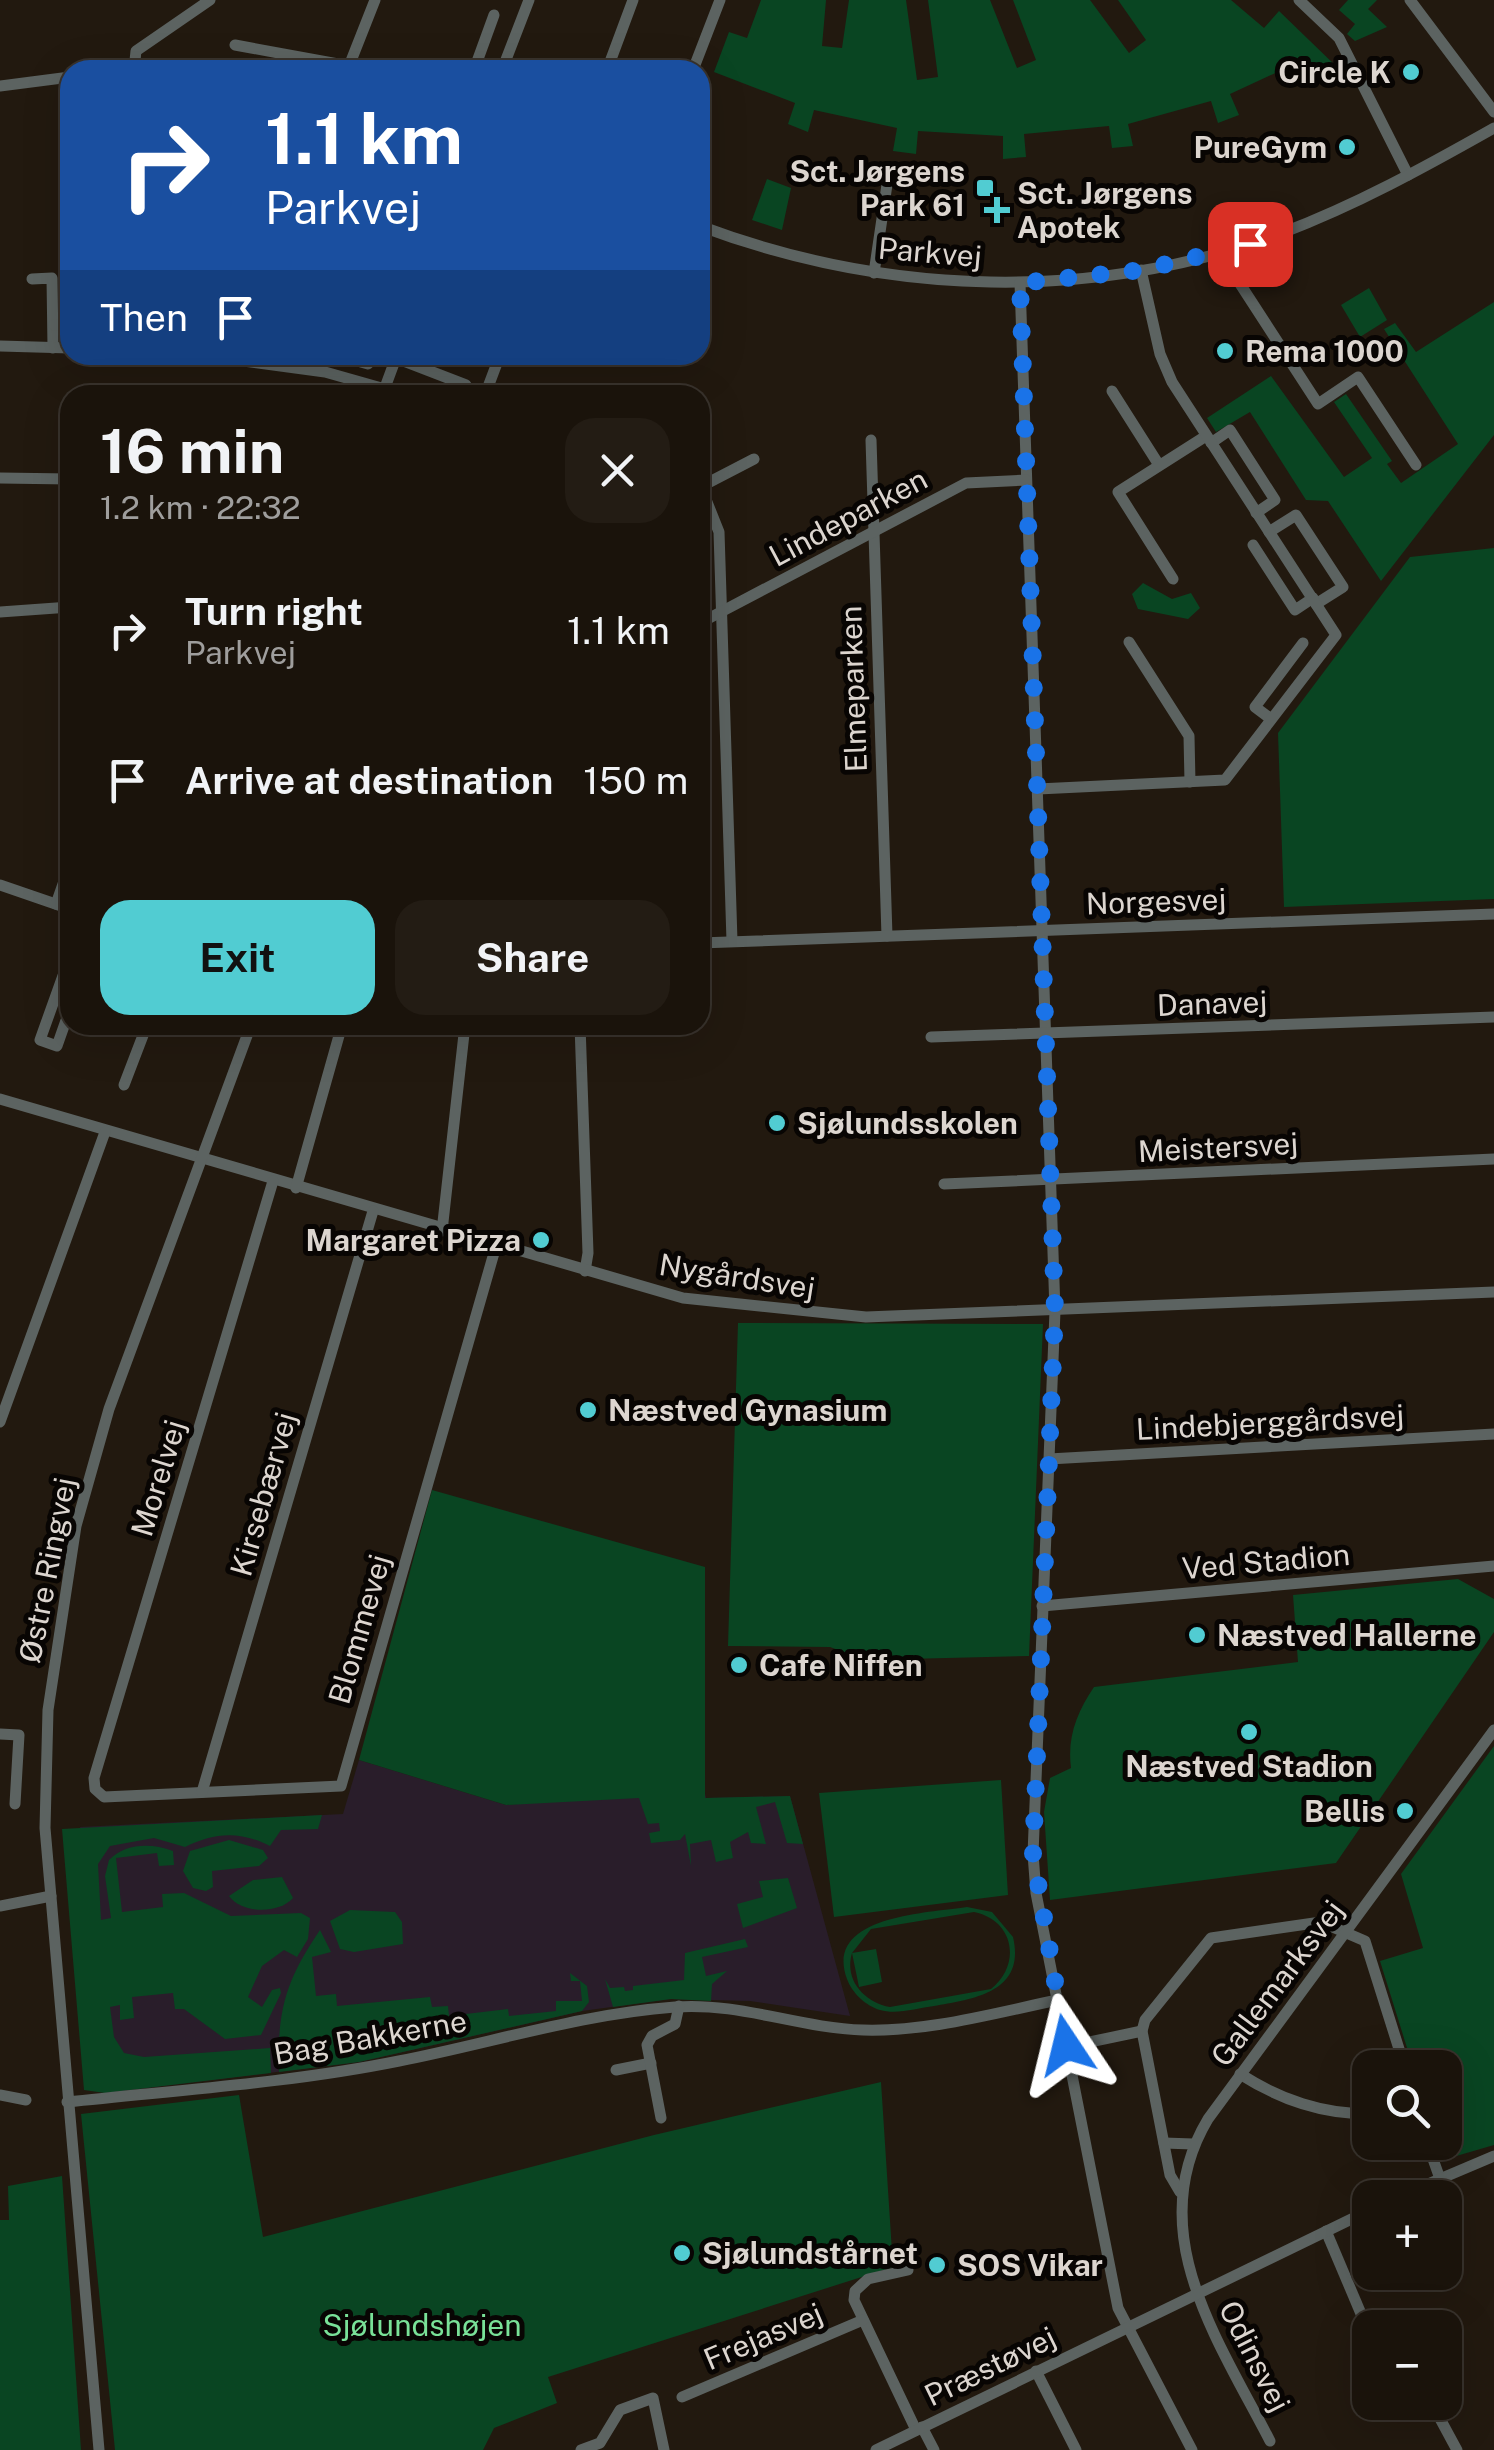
<!DOCTYPE html>
<html lang="en">
<head>
<meta charset="utf-8">
<style>
	:root { --surface:#1a130b; --page:#231c14; --text:#f1f3f6; --muted:#9f9e9d; --line:#38322c; --accent:#51ccd2 }
	body { margin:0; font-family:"Public Sans",sans-serif; background:var(--page); color:var(--text); height:100vh; display:flex; flex-direction:column; font-size:38px; white-space:nowrap }
	* { box-sizing:border-box; margin:0 }
	p { font-size:32px; color:var(--muted) }
	.icon { flex:none; width:55px; height:55px; fill:none; stroke:currentColor; stroke-width:2; stroke-linecap:round; stroke-linejoin:round }
	.map { position:relative; flex:1; overflow:hidden }
	.panel { position:absolute; left:60px; top:385px; width:650px; height:650px; display:flex; flex-direction:column; background:var(--surface); border-radius:30px; box-shadow:0 10px 40px #0002,0 0 0 2px var(--line) }
	.panel>* { flex:none }
	.hud { position:absolute; left:60px; top:60px; width:650px; height:305px; border-radius:30px; box-shadow:0 10px 40px #0002,0 0 0 2px var(--line); background:#1a4fa0; color:#fff; overflow:hidden }
	.tools { position:absolute; left:1352px; top:2050px; display:grid; gap:20px }
	.tools a { display:grid; place-items:center; width:110px; height:110px; border-radius:20px; background:var(--surface); box-shadow:0 10px 40px #0002,0 0 0 2px var(--line); font-size:50px }
	.pin { position:absolute; display:grid; place-items:center; width:85px; height:85px; color:#fff; margin:-42px; border-radius:20px; box-shadow:0 5px 15px #0006 }
	.me { position:absolute; width:110px; margin:-55px; rotate:350deg; stroke-linejoin:round; filter:drop-shadow(0 0 8px #0008) }
	.turn { display:flex; align-items:center; gap:35px; height:210px; padding:0 40px; font-size:45px }
	.turn .icon { width:130px; height:130px; stroke-width:2.5 }
	.turn b { display:block; font-size:70px; line-height:85px }
	.then { display:flex; align-items:center; height:95px; padding:0 40px; background:#0003; gap:20px; font-size:38px }
	.round { display:grid; place-items:center; flex:none; width:105px; height:105px; border-radius:30px; background:var(--page) }
	.summary { display:flex; align-items:center; justify-content:space-between; height:170px; padding:0 40px }
	h1 { font-size:60px; font-weight:700; line-height:75px }
	.action { display:flex; gap:20px; margin-top:auto; padding:20px 40px }
	.action a { flex:1; height:115px; border-radius:30px; background:var(--accent); color:#111; font-size:40px; font-weight:700; line-height:115px; text-align:center }
	.action a+a { background:var(--page); color:var(--text) }
	ul { padding:0; list-style:none }
	li { display:flex; align-items:center; gap:30px; height:150px; padding:0 40px }
	li div { flex:1 }
	li b { display:block; font-size:38px }
	li em { font-style:normal }
	.map>svg:first-child { display:block }
	.commercial { fill:#291d2a }
	.green { fill:#094522; fill-rule:evenodd }
	.lines { fill:none; stroke-linecap:round; stroke-linejoin:round }
	.minor { stroke:#5c6361; stroke-width:11 }
	.route { stroke:#1a73e8; stroke-width:18; stroke-dasharray:0 32.4 }
	.poi-dot { fill:#51ccd2; stroke:#080503; stroke-width:4 }
	.labels { text-anchor:middle; dominant-baseline:central; stroke-width:10; stroke-linejoin:round; paint-order:stroke }
	.poi-label { font-size:30px; font-weight:bold; fill:#dcd5cf; stroke:#080503; text-anchor:start }
	.street-label { font-size:30px; fill:#dcd5cf; stroke:#080503 }
	.park-label { font-size:30px; fill:#79e198; stroke:#080503 }
</style>
</head>
<body>
<div class="map">
<svg width="1494" height="2450" viewBox="0 0 1494 2450">
	<rect width="100%" height="100%" fill="#22190f"/>
	<polygon class="commercial" points="359,1760 506,1805 704,1789 706,1798 790,1796 850,2016 750,2001 670,1999 582,2011 359,2062 105,2093 80,1827 343,1814"/>
	<g class="green">
		<polygon points="761,0 826,0 822,46 842,48 849,0 906,0 917,80 938,77 928,0 990,0 1017,68 1036,60 1013,0 1090,0 1129,53 1146,40 1118,0 1231,0 1264,28 1279,11 1339,69 1318,79 1308,58 1230,94 1239,115 1218,123 1211,101 1128,124 1133,146 1112,148 1109,126 1024,134 1026,157 1003,159 1003,136 918,131 916,154 893,151 897,128 814,110 808,132 788,124 795,103 714,72 729,32 747,38"/>
		<polygon points="1348,0 1377,0 1368,9 1387,27 1355,41 1347,34 1355,24 1339,10"/>
		<polygon points="767,179 791,188 782,230 752,220"/>
		<polygon points="1369,288 1387,320 1360,337 1341,305"/>
		<polygon points="1494,302 1494,435 1381,581 1328,501 1306,500 1250,412 1216,432 1207,418 1271,376 1344,477 1372,458 1334,402 1346,394 1392,461 1387,464 1401,483 1458,444 1384,329 1395,323 1416,352"/>
		<polygon points="1494,548 1494,899 1284,907 1278,733 1410,557"/>
		<polygon points="1143,583 1172,599 1191,593 1200,608 1188,619 1138,609 1132,594"/>
		<polygon points="738,1323 1043,1324 1029,1656 865,1660 830,1647 728,1646"/>
		<polygon points="432,1490 705,1567 705,1798 790,1796 803,1844 787,1843 775,1802 756,1807 766,1844 751,1843 748,1832 730,1842 733,1858 716,1862 711,1840 690,1844 691,1866 685,1834 680,1840 651,1843 649,1833 660,1831 659,1823 648,1824 639,1798 506,1805 359,1760"/>
		<path d="M1458,1579L1494,1599V1632L1336,1863L1050,1900L1044,1812L1050,1778L1071,1768C1067,1737 1077,1712 1094,1687L1298,1662L1293,1595Z"/>
		<polygon points="1494,1746 1494,2145 1446,2159 1435,2143 1445,2142 1445,2068 1413,2067 1380,1961 1423,1948 1401,1874"/>
		<polygon points="1001,1780 1008,1895 834,1917 819,1793"/>
		<path d="M322,1815L318,1829L281,1830L270,1846C240,1831 215,1832 185,1847L154,1838L110,1846L98,1864L101,1920L111,1918L105,1876L109,1860C126,1843 151,1843 173,1851L174,1865L159,1866L157,1853L116,1858L122,1912L163,1907L162,1894L184,1893L231,1916L301,1913L310,1918L308,1939L297,1957L284,1950L262,1966L248,1997L262,2007L272,1990L280,1988L281,1993L261,2035L225,2039L184,2009H175L173,1993L132,1997L134,2018L120,2020V2005L110,2007L114,2037L124,2053L144,2057L270,2048L271,2073L105,2093L84,2090L62,1829Z"/>
		<polygon points="229,1840 263,1850 268,1858 259,1866 212,1871 213,1887 206,1891 193,1888 183,1871 190,1851"/>
		<path d="M282,1877L293,1898C279,1914 242,1914 229,1896L253,1880Z"/>
		<polygon points="788,1878 797,1908 743,1928 737,1904 763,1897 759,1881"/>
		<path d="M967,1907L992,1912L1013,1937C1026,1992 974,1999 934,2006C917,2008 897,2015 880,2010C866,2006 852,1993 847,1979C823,1915 930,1913 967,1907ZM974,1912C1014,1920 1022,1964 991,1989L890,2007C864,2002 844,1980 852,1953L859,1987L882,1982L876,1949L852,1953L871,1929Z"/>
		<polygon points="350,1910 395,1912 402,1922 403,1944 354,1952 340,1949 330,1921"/>
		<path d="M320,1930L331,1952L312,1957L316,1996L336,1994L337,2006L430,1997L432,2007L448,2006L449,2016L508,2009L509,2016L556,2011V2001H582L580,1981H571L570,1973L587,1986L589,2002L582,2011L359,2062L279,2072C277,2012 285,1981 320,1930Z"/>
		<polygon points="745,1939 748,1947 702,1957 706,1976 727,1971 712,1984 711,2001 671,1999 613,2007 605,1979 610,1988 624,1987 625,1991 633,1990 633,1986 684,1980 685,1953"/>
		<polygon points="881,2082 893,2267 548,2377 557,2403 494,2428 483,2450 115,2450 81,2114 239,2095 263,2237 654,2135"/>
		<polygon points="62,2176 81,2450 0,2450 0,2220 9,2220 8,2186"/>
	</g>
	<g class="lines">
		<g class="minor">
			<polyline points="1299,0 1339,38 1408,175"/>
			<polyline points="1410,0 1494,112"/>
			<polyline points="235,45 349,66 375,0"/>
			<polyline points="134,70 136,51 210,0"/>
			<polyline points="474,70 494,15"/>
			<polyline points="502,70 529,0"/>
			<polyline points="607,70 633,0"/>
			<polyline points="693,70 720,0"/>
			<polyline points="0,86 70,77"/>
			<path d="M700,226C887,296 1093,303 1282,233C1356,205 1425,167 1494,128"/>
			<polyline points="1220,253 1318,404 1358,377 1416,465"/>
			<polyline points="874,273 889,171"/>
			<polyline points="32,279 52,278 53,348"/>
			<polyline points="1020,283 1055,1311 1033,1854 1036,1893 1118,2308 1192,2450"/>
			<polyline points="54,325 70,325"/>
			<polyline points="0,346 70,348"/>
			<polyline points="199,355 325,372 385,389"/>
			<polyline points="336,355 368,364 371,355"/>
			<polyline points="396,358 466,385"/>
			<polyline points="1112,391 1159,465"/>
			<polyline points="383,393 397,355"/>
			<polyline points="485,395 500,355"/>
			<polyline points="871,440 887,936"/>
			<polyline points="1211,443 1230,430 1275,500 1256,513"/>
			<polyline points="0,478 70,479"/>
			<polyline points="700,487 754,459"/>
			<polyline points="701,487 719,532 732,941"/>
			<polyline points="1269,532 1296,515 1343,587 1316,604"/>
			<polyline points="1253,545 1295,610 1313,598"/>
			<polyline points="1173,579 1118,492 1206,436"/>
			<polyline points="0,612 70,607"/>
			<polyline points="700,623 966,483 1026,480"/>
			<polyline points="1129,642 1189,736 1190,782"/>
			<polyline points="1271,719 1255,707 1303,643"/>
			<polyline points="1038,789 1225,780 1336,635 1172,382 1160,354 1141,270"/>
			<polyline points="0,885 70,909"/>
			<polyline points="56,904 70,864"/>
			<polyline points="700,943 1494,914"/>
			<polyline points="70,956 40,1040 57,1046 70,1009"/>
			<polyline points="580,1025 588,1253 585,1271"/>
			<polyline points="931,1037 1494,1017"/>
			<polyline points="124,1085 147,1025"/>
			<polyline points="0,1099 683,1298 866,1317 1494,1292"/>
			<polyline points="273,1181 94,1778 95,1789 104,1797 341,1786 496,1246"/>
			<polyline points="944,1184 1494,1159"/>
			<polyline points="296,1188 342,1025"/>
			<polyline points="442,1231 465,1025"/>
			<polyline points="0,1422 105,1132"/>
			<polyline points="1049,1459 1494,1434"/>
			<polyline points="1042,1606 1494,1566"/>
			<polyline points="0,1734 19,1735 15,1804"/>
			<polyline points="202,1792 373,1211"/>
			<polyline points="0,1906 51,1896"/>
			<polyline points="1080,2044 1142,2031"/>
			<polyline points="616,2070 651,2063"/>
			<path d="M1240,2074C1281,2100 1322,2114 1370,2114"/>
			<polyline points="0,2095 26,2100"/>
			<path d="M67,2102C177,2090 290,2083 399,2061C491,2043 581,2014 675,2007C739,2002 799,2028 863,2030C928,2032 994,2013 1058,2000"/>
			<polyline points="661,2118 647,2045 652,2036 675,2024 679,2006"/>
			<polyline points="1427,2142 1439,2176"/>
			<polyline points="1164,2143 1193,2144"/>
			<polyline points="1180,2192 1170,2175 1142,2031 1145,2020 1211,1938 1321,1922 1365,1941 1405,2068"/>
			<polyline points="1395,2198 1494,2156"/>
			<polyline points="1326,2231 1370,2335"/>
			<polyline points="908,2270 868,2279 855,2291 854,2300 916,2430"/>
			<polyline points="1036,2371 1076,2450"/>
			<polyline points="682,2397 863,2320"/>
			<polyline points="1431,2402 1457,2450"/>
			<polyline points="922,2427 934,2450"/>
			<path d="M1270,2441C1218,2340 1141,2231 1208,2119L1494,1730"/>
			<polyline points="99,2450 45,1828 48,1710 76,1526 109,1409 251,1025"/>
			<polyline points="581,2450 600,2443 620,2410 653,2398 664,2450"/>
			<polyline points="876,2450 1370,2210"/>
		</g>
	</g>
	<g class="lines">
		<polyline class="route" points="1066,2045 1033,1854 1055,1311 1020,283 1142,270 1250,244"/>
	</g>
	<g class="poi-dot">
		<circle cx="1411" cy="72" r="10"/>
		<circle cx="1347" cy="147" r="10"/>
		<rect x="975" y="178" width="20" height="20" rx="5"/>
		<path d="M992 195h10v10h10v10h-10v10h-10v-10h-10v-10h10z"/>
		<circle cx="1225" cy="351" r="10"/>
		<circle cx="777" cy="1123" r="10"/>
		<circle cx="541" cy="1240" r="10"/>
		<circle cx="588" cy="1410" r="10"/>
		<circle cx="1197" cy="1635" r="10"/>
		<circle cx="739" cy="1665" r="10"/>
		<circle cx="1249" cy="1732" r="10"/>
		<circle cx="1405" cy="1811" r="10"/>
		<circle cx="682" cy="2253" r="10"/>
		<circle cx="937" cy="2265" r="10"/>
	</g>
	<g class="labels">
		<g class="poi-label">
			<text x="1391" y="72" text-anchor="end">Circle K</text>
			<text x="1327" y="147" text-anchor="end">PureGym</text>
			<text x="965" y="171" text-anchor="end">Sct. Jørgens<tspan x="965" dy="34">Park 61</tspan></text>
			<text x="1017" y="193">Sct. Jørgens<tspan x="1017" dy="34">Apotek</tspan></text>
			<text x="1245" y="351">Rema 1000</text>
			<text x="797" y="1123">Sjølundsskolen</text>
			<text x="521" y="1240" text-anchor="end">Margaret Pizza</text>
			<text x="608" y="1410">Næstved Gynasium</text>
			<text x="1217" y="1635">Næstved Hallerne</text>
			<text x="759" y="1665">Cafe Niffen</text>
			<text x="1249" y="1766" text-anchor="middle">Næstved Stadion</text>
			<text x="1385" y="1811" text-anchor="end">Bellis</text>
			<text x="702" y="2253">Sjølundstårnet</text>
			<text x="957" y="2265">SOS Vikar</text>
		</g>
		<g class="street-label">
			<text transform="translate(930 252) rotate(5)">Parkvej</text>
			<text transform="translate(848 517) rotate(-28)">Lindeparken</text>
			<text transform="translate(853 689) rotate(-92)">Elmeparken</text>
			<text transform="translate(1156 901) rotate(-2)">Norgesvej</text>
			<text transform="translate(1212 1003) rotate(-2)">Danavej</text>
			<text transform="translate(1218 1147) rotate(-3)">Meistersvej</text>
			<text transform="translate(737 1276) rotate(9)">Nygårdsvej</text>
			<text transform="translate(1270 1422) rotate(-3)">Lindebjerggårdsvej</text>
			<text transform="translate(158 1478) rotate(-73)">Morelvej</text>
			<text transform="translate(263 1494) rotate(-74)">Kirsebærvej</text>
			<text transform="translate(1266 1561) rotate(-5)">Ved Stadion</text>
			<text transform="translate(47 1570) rotate(-79)">Østre Ringvej</text>
			<text transform="translate(359 1629) rotate(-74)">Blommevej</text>
			<text transform="translate(1277 1983) rotate(-53)">Gallemarksvej</text>
			<text transform="translate(370 2037) rotate(-10)">Bag Bakkerne</text>
			<text transform="translate(763 2336) rotate(-23)">Frejasvej</text>
			<text transform="translate(1255 2356) rotate(63)">Odinsvej</text>
			<text transform="translate(990 2366) rotate(-26)">Præstøvej</text>
		</g>
		<g class="park-label">
			<text x="422" y="2325">Sjølundshøjen</text>
		</g>
	</g>
</svg>
<div class="tools">
<a><svg class="icon" aria-label="search" viewBox="0 0 24 24"><circle cx="10" cy="10" r="6"/><path d="M15 15l6 6"/></svg></a>
<a>+</a>
<a>−</a>
</div>
<div class="pin" style="left:1250px;top:244px;background:#d93025"><svg class="icon" aria-label="arrive" viewBox="0 0 24 24"><path d="M6 21V4h12l-3 4 3 4H6"/></svg></div>
<svg class="me" style="left:1066px;top:2045px" viewBox="-20 -20 40 40"><path d="M0-17L14 15 0 8-14 15z" fill="#1a73e8" stroke="#fff" stroke-width="4"/></svg>
<div class="hud">
<div class="turn"><svg class="icon" aria-label="right" viewBox="0 0 24 24"><path d="M7 20v-9h11M14 6l5 5-5 5"/></svg><div><b>1.1 km</b>Parkvej</div></div>
<div class="then">Then<svg class="icon" aria-label="arrive" viewBox="0 0 24 24"><path d="M6 21V4h12l-3 4 3 4H6"/></svg></div>
</div>
<section class="panel">
<div class="summary"><div><h1>16 min</h1><p>1.2 km · 22:32</p></div><a class="round"><svg class="icon" aria-label="close" viewBox="0 0 24 24"><path d="M6 6l12 12M18 6L6 18"/></svg></a></div>
<ul>
<li><svg class="icon" aria-label="right" viewBox="0 0 24 24"><path d="M7 20v-9h11M14 6l5 5-5 5"/></svg><div><b>Turn right</b><p>Parkvej</p></div><em>1.1 km</em></li>
<li><svg class="icon" aria-label="arrive" viewBox="0 0 24 24"><path d="M6 21V4h12l-3 4 3 4H6"/></svg><div><b>Arrive at destination</b></div><em>150 m</em></li>
</ul>
<div class="action"><a>Exit</a><a>Share</a></div>
</section>
</div>
</body>
</html>
